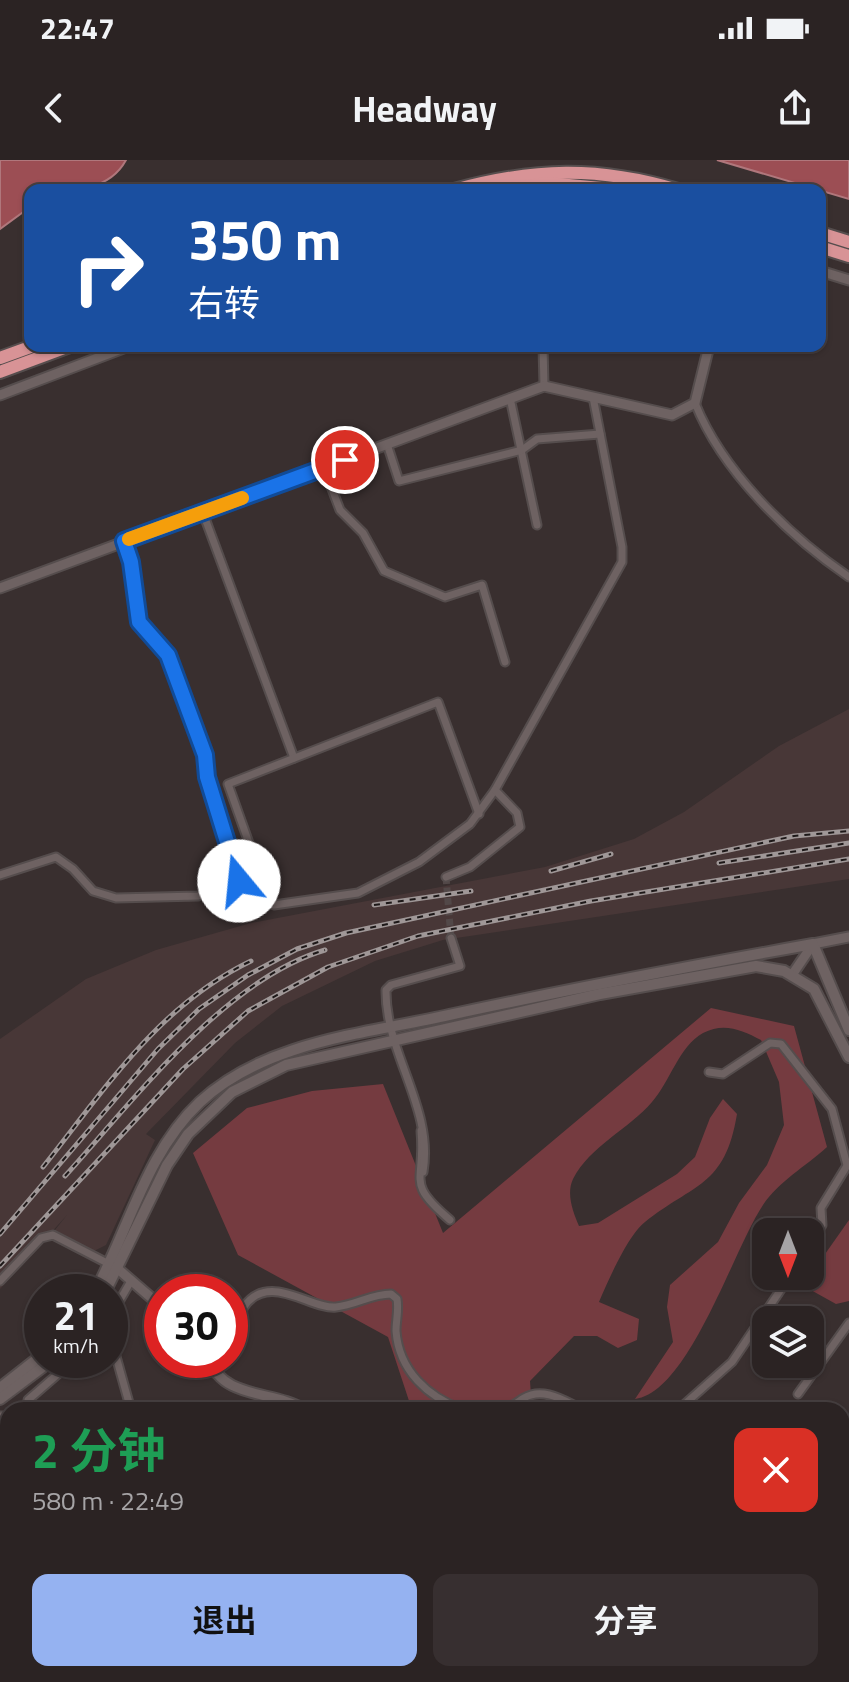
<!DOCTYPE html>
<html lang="zh">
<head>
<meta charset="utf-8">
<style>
	:root { --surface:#2b2323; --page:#372f30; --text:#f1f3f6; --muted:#a6a4a6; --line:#474041; --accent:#95b2f1 }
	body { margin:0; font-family:"Titillium Web","Noto Sans SC",sans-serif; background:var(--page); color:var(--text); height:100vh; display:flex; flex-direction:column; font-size:30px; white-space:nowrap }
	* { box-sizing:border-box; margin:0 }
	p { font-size:26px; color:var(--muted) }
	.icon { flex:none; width:44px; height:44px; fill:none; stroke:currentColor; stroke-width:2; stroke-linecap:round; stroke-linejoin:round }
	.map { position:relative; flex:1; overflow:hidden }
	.sheet { position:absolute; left:0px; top:1242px; width:850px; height:280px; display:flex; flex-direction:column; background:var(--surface); border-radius:24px 24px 0 0; box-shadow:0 2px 6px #0004,0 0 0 2px var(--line) }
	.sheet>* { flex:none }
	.banner { position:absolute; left:24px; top:24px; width:802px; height:168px; border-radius:16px; box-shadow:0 2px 6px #0004,0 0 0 2px var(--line); background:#1a4fa0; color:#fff; overflow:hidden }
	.needle { width:52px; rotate:180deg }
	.tools { position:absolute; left:752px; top:1058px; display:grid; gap:16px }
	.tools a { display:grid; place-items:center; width:72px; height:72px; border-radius:16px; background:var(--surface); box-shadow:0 2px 6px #0004,0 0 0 2px var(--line); font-size:40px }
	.speed { position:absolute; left:24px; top:1114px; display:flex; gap:16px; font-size:40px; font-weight:700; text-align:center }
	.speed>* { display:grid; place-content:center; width:104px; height:104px; border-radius:50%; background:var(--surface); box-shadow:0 2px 6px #0004,0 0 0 2px var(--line); line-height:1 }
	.speed small { font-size:20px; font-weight:400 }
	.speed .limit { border:12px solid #d22; background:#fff; color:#111 }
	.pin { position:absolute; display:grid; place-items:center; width:68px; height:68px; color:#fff; margin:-34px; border:4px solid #fff; border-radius:50%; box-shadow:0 2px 8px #0007 }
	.me { position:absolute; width:88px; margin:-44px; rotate:343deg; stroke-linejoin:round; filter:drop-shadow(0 0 6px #0008) }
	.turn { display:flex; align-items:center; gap:28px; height:168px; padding:0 32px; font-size:36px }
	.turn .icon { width:104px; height:104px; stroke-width:2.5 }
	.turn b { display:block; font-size:56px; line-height:68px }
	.round { display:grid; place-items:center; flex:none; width:84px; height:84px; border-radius:16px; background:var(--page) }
	.head { display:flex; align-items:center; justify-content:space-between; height:136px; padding:0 32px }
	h1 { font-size:48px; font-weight:700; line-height:60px; color:#1e9e55 }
	.primary-button { display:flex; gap:16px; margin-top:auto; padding:16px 32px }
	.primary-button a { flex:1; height:92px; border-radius:16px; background:var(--accent); color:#111; font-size:32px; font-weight:700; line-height:92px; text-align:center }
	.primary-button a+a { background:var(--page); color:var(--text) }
	.status { display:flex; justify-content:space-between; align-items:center; height:56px; padding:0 40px; background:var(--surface); direction:ltr }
	.status svg { height:22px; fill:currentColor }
	header { display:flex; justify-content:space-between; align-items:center; height:104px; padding:0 32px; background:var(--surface); font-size:36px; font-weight:700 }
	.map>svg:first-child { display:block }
	.built { fill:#483737 }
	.green { fill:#753b40 }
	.water { fill:#9c4e54; stroke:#b0777c; stroke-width:2 }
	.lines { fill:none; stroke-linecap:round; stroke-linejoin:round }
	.minor-tunnel { stroke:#524848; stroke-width:7; stroke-dasharray:7 3.5; stroke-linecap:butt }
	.minor-casing { stroke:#554d4d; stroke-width:11 }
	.tertiary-casing { stroke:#554d4d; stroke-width:13 }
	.secondary-casing { stroke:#554d4d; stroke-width:14 }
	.trunk-casing { stroke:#554d4d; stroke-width:16 }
	.minor { stroke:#6e6262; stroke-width:7 }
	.tertiary { stroke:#6e6262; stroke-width:9 }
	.secondary { stroke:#6e6262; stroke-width:10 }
	.trunk { stroke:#d89396; stroke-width:12 }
	.rail-casing { stroke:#9f9797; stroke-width:5 }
	.rail { stroke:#1d1818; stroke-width:2; stroke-dasharray:6; stroke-linecap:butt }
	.route-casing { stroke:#114b97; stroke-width:20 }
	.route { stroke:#1a73e8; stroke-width:14 }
	.slow { stroke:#f59e0b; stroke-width:14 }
</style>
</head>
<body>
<div class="status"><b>22:47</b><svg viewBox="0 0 49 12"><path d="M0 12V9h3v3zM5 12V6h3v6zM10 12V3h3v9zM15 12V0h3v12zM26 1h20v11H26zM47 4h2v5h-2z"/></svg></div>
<header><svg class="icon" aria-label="back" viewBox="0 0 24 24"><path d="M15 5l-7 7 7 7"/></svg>Headway<svg class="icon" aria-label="share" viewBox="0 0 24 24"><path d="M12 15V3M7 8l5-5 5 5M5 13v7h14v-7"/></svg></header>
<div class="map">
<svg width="849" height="1522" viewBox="0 0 849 1522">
	<rect width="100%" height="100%" fill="#392f2f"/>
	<polygon class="built" points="849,549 849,719 443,780 375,801 282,846 235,883 146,974 155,980 106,1085 94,1091 55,1070 67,1055 0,1129 0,879 86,819 156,790 251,763 545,707 634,679 684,652 779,586"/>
	<g class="green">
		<path d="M711,848L794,866L827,987C805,1007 779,1021 763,1045C733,1090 689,1232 635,1239L673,1182L667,1147L670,1125L718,1082L739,1043L767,1005L784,965L779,922L761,880C742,870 724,862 703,873C679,886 670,922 652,942C629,969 590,986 573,1019C566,1034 573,1052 579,1066L598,1063L677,1014L695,997L710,958L723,939L737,954C725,1027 694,1023 645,1062C628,1075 608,1121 599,1142L639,1159L637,1180L618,1188L597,1176H574L530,1221L532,1250H412L388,1177L238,1095L193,993L247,948L312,931L383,924L443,1073Z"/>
		<polygon points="849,1060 849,1141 836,1144 809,1129 811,1114"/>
		<polygon points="51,1514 410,1514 412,1522 56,1522"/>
		<polygon points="524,1514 635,1514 649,1522 528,1522"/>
	</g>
	<g class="water">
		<path d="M0,0H126C107,35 65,30 30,30V47L0,69Z"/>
		<polygon points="717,0 849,0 849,39"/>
	</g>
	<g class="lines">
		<polyline class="minor-tunnel" points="446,717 451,778"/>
		<defs>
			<g id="minor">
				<polyline points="543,186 544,226"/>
				<polyline points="510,238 537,365"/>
				<path d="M695,243C722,311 789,376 849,417"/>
				<polyline points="387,284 399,321 522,290 537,279 600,274"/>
				<polyline points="324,308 340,350 363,373 384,411 445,437 482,425 505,502"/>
				<polyline points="203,353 294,598"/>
				<polyline points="124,381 131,402 137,456 142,468 168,495 205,595 207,617 239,721 249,725 258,741 274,745 358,733 419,702 470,664 495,630 622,402 622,387 593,237"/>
				<polyline points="0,715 56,697 73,709 93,731 116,738 198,736 260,714 228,624 438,542 479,654"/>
				<polyline points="446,717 470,707 520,667 517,653 495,630"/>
				<polyline points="709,912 723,914 770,883 781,884 832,949 847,1005"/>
				<path d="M421,971C426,1023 404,1021 450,1060"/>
				<path d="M423,1012C434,948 385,893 386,830L391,825L460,806L451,778"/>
				<polyline points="810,1086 822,1065 821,1048 848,1004"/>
				<polyline points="0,1121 41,1078 53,1075 113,1106"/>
				<polyline points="110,1157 131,1121"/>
				<polyline points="110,1175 131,1250"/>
				<path d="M230,1191L241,1168L243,1148C268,1110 311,1150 336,1147C356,1145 371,1134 391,1134L397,1139C399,1150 396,1160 396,1171C399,1211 428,1237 463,1250"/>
				<polyline points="216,1214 226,1200"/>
				<polyline points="798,1234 849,1163"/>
				<polyline points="27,1250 28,1240 74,1200"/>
				<path d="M502,1250C512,1247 516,1243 524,1238C544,1226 566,1242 584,1250"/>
				<polyline points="678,1250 732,1202 790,1116"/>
				<polyline points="0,1256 8,1256"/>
				<polyline points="842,1384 842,1383"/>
				<polyline points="842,1429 849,1431"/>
				<polyline points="799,1522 802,1514"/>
			</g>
			<g id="tertiary">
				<polyline points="820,111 849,120"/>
				<polyline points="0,235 129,186"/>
				<polyline points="0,428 544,226 672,255 695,243 709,186"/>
				<polyline points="792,815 813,784 849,777"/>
				<polyline points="118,1109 162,1147"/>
				<path d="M210,1200C223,1240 275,1230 305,1250"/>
				<polyline points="467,1514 478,1522"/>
			</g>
			<g id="secondary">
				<path d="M95,1132C129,1069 146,993 200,942C266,881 365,874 449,855C570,829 691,806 813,784L849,870"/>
				<polyline points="105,1132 167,1005 188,974 232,932 286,905 600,834 756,806 784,811 814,829 849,897"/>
				<polyline points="0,1228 42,1195"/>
				<polyline points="0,1239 52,1200"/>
			</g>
			<g id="trunk">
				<path d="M454,30C534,8 598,6 678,30"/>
				<polyline points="499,30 547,23 623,30"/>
				<polyline points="820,73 849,82"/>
				<polyline points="820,87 849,96"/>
				<polyline points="0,198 33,186"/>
				<polyline points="0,212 70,186"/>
			</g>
		</defs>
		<use href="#minor" class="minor-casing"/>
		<use href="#tertiary" class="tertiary-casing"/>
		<use href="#secondary" class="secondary-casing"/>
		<use href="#trunk" class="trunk-casing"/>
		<use href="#minor" class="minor"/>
		<use href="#tertiary" class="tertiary"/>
		<use href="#secondary" class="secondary"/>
		<use href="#trunk" class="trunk"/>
		<defs>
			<g id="rail">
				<polyline points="719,703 849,683"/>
				<polyline points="551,711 611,694"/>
				<polyline points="374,745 471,731"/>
				<path d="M43,1007C105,929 159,845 251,801"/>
				<path d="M65,1016C133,941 225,819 325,790"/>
				<polyline points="0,1074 158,889 199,849 248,815 297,789 346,773 794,676 849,671"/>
				<polyline points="0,1106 183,909 248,851 328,807 418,776 591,741 849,699"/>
			</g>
		</defs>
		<use href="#rail" class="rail-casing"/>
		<use href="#rail" class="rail"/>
	</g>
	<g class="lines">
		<defs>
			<polyline id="route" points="239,721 207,617 205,595 168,495 139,462 131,402 124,381 345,300"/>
		</defs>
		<use href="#route" class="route-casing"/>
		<use href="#route" class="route"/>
		<polyline class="slow" points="129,379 242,338"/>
	</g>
</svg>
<div class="tools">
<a><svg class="needle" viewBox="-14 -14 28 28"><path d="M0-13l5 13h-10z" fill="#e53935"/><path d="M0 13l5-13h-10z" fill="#a6a4a6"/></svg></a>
<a><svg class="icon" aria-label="layers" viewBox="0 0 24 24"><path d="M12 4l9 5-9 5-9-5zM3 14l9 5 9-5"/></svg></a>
</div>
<div class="speed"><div>21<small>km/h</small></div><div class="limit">30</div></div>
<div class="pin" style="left:345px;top:300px;background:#d93025"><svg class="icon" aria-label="arrive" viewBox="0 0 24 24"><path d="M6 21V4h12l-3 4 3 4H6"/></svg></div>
<svg class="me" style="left:239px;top:721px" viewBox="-20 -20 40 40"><circle r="19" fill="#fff"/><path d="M0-13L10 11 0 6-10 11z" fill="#1a73e8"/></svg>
<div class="banner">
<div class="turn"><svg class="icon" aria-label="right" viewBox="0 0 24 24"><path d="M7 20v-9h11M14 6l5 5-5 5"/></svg><div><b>350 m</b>右转</div></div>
</div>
<section class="sheet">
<div class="head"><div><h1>2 分钟</h1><p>580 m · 22:49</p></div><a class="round" style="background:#d93025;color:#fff"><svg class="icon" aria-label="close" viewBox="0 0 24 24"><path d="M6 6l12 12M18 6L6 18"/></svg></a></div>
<div class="primary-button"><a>退出</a><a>分享</a></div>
</section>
</div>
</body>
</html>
